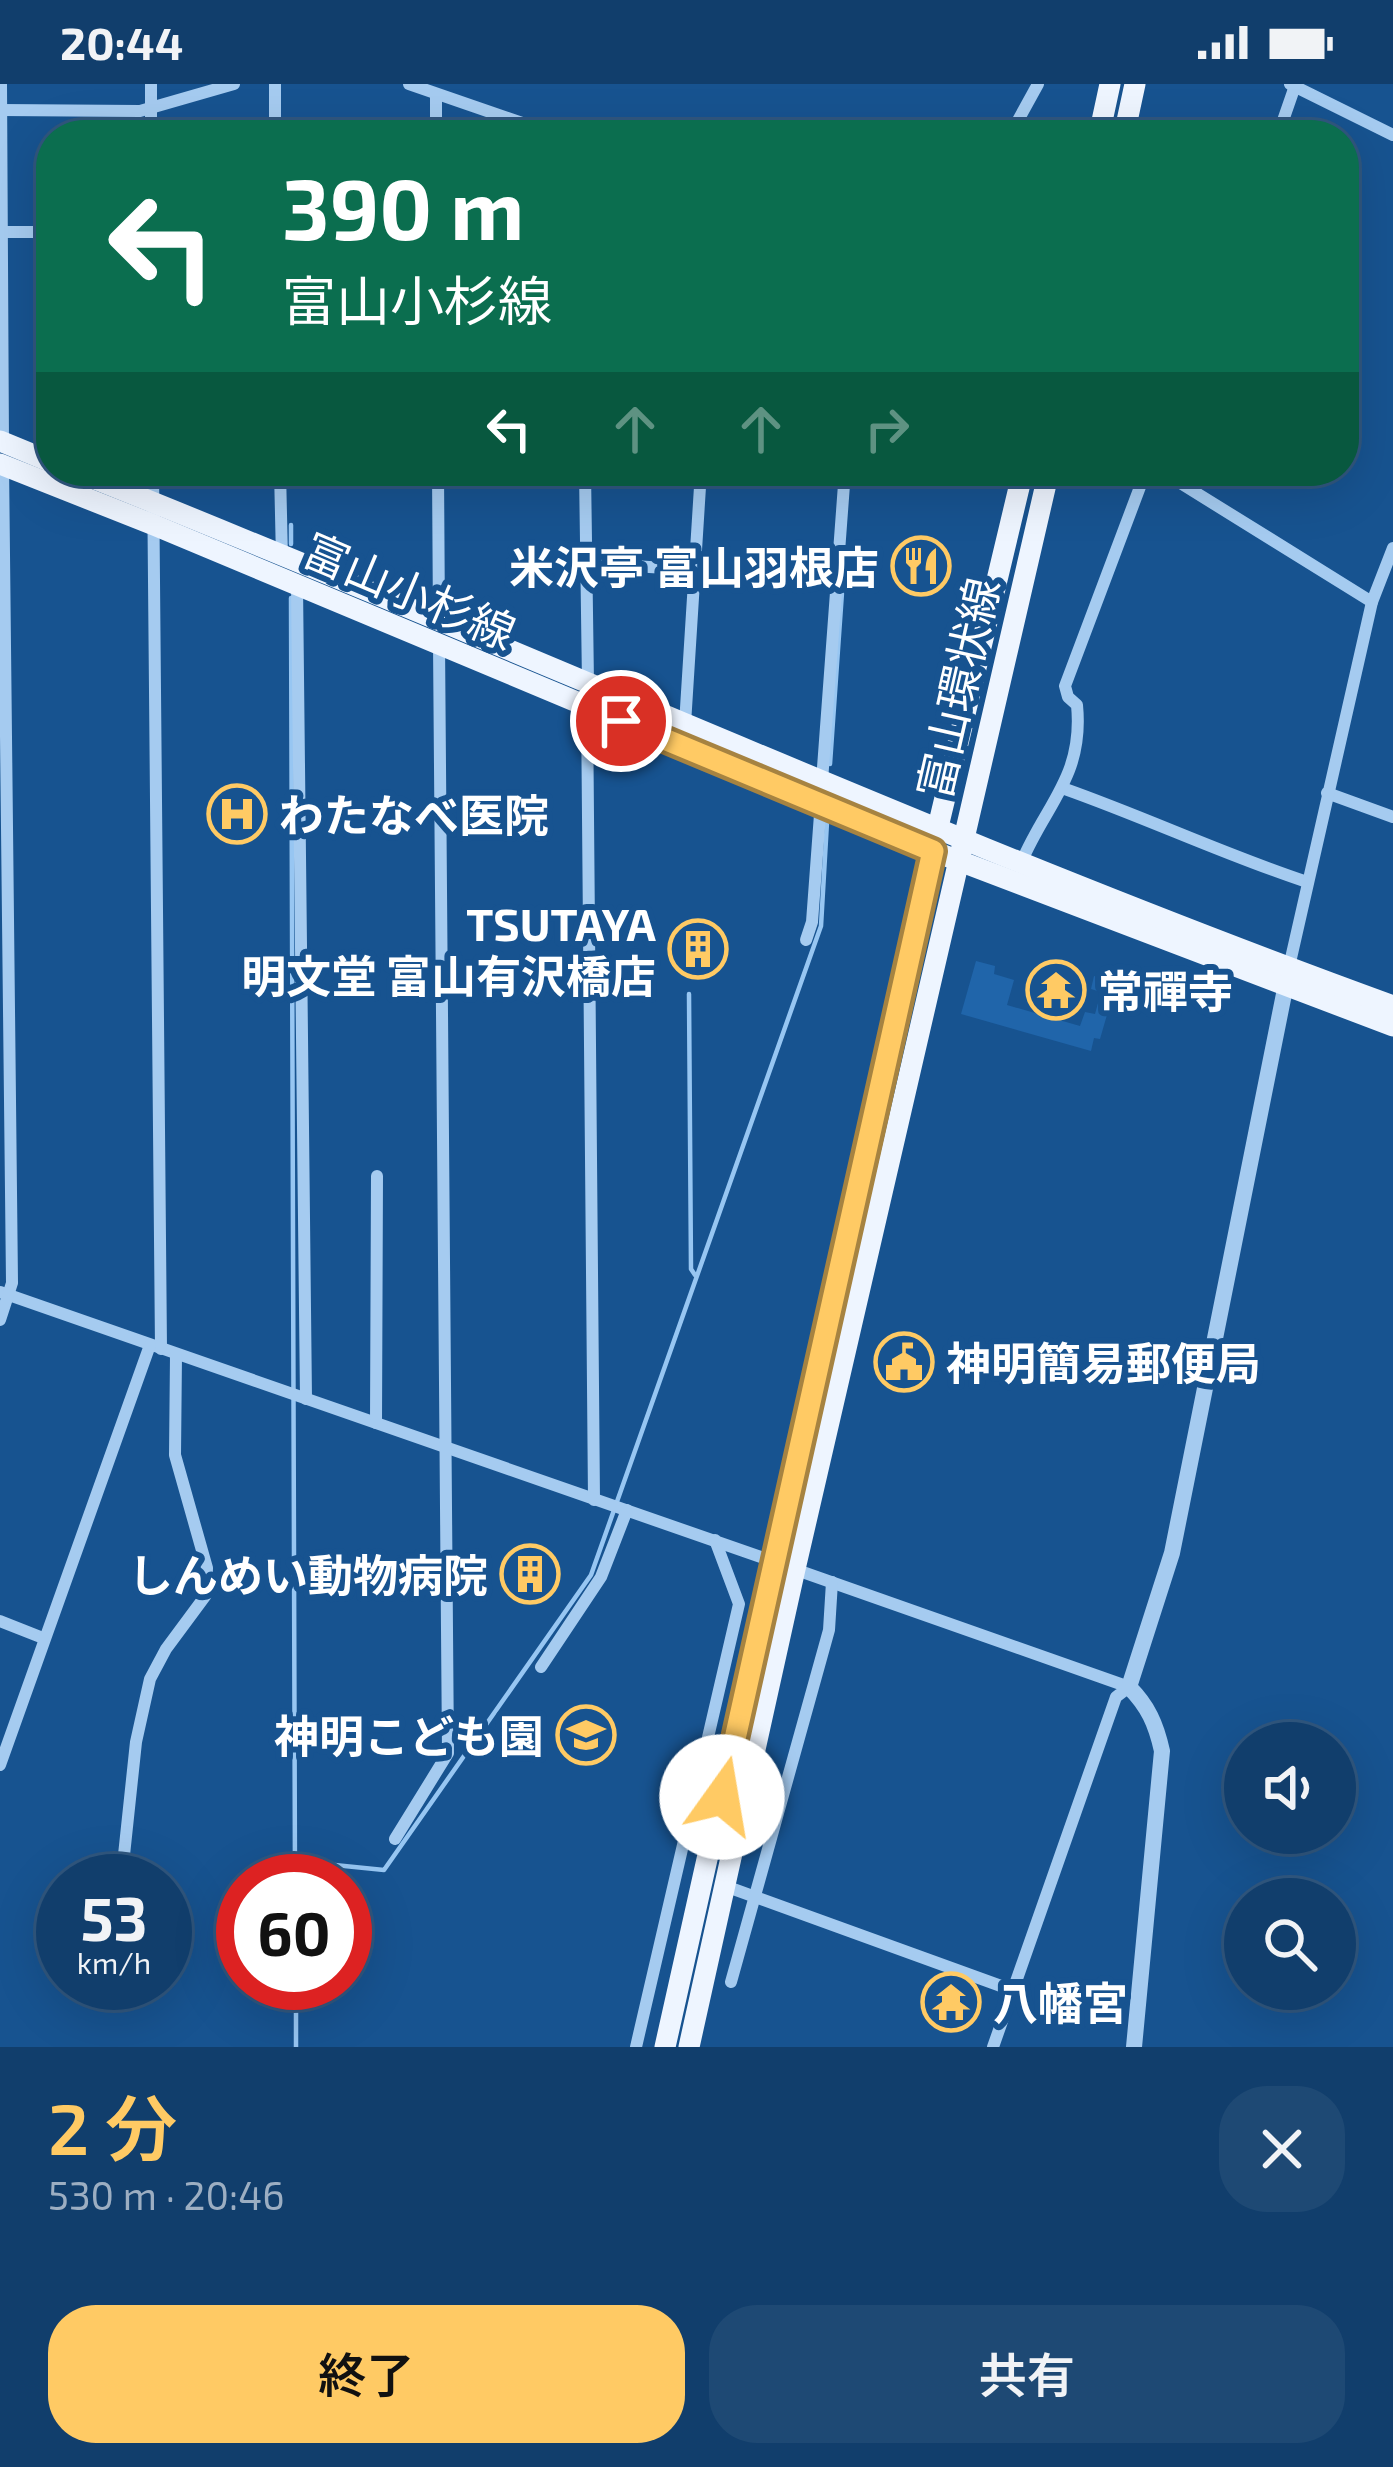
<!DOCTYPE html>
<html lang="ja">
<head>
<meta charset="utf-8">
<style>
	:root { --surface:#113e6c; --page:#1e4974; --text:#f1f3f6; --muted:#9caec2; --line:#30577f; --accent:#ffca64 }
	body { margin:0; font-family:"Exo 2","Noto Sans JP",sans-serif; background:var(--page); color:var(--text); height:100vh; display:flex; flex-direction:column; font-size:45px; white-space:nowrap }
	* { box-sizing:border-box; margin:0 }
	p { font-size:39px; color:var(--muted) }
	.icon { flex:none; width:66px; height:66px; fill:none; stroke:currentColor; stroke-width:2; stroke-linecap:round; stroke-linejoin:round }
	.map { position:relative; height:1963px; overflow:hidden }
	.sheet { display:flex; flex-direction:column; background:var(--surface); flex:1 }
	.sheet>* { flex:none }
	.hud { position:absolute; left:36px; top:36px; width:1323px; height:366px; border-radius:48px; box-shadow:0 12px 48px #0002,0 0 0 3px var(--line); background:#0b6e4f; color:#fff; overflow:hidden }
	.fabs { position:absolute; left:1224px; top:1638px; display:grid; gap:24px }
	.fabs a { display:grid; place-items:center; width:132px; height:132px; border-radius:50%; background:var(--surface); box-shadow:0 12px 48px #0002,0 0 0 3px var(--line); font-size:60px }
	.speed { position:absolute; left:36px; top:1770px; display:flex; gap:24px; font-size:60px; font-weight:700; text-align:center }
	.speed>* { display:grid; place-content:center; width:156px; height:156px; border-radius:50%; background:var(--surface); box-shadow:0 12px 48px #0002,0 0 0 3px var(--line); line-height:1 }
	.speed small { font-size:30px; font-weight:400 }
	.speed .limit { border:18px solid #d22; background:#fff; color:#111 }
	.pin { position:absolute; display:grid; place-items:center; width:102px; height:102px; color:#fff; margin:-51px; border:6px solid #fff; border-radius:50%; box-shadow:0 3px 12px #0007 }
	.me { position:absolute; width:132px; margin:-66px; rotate:13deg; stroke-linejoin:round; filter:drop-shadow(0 0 9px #0008) }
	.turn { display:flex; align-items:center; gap:42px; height:252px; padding:0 48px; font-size:54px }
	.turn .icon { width:156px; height:156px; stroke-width:2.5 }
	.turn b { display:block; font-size:84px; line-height:102px }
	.lanes { display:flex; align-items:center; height:114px; padding:0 48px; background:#0003; justify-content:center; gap:60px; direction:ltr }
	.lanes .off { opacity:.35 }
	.round { display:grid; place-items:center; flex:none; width:126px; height:126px; border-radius:48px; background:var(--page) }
	.summary { display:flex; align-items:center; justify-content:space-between; height:204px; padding:0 48px }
	h1 { font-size:72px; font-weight:600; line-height:90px; color:var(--accent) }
	.cta { display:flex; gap:24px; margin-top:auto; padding:24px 48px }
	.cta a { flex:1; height:138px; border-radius:48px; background:var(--accent); color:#111; font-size:48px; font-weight:600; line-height:138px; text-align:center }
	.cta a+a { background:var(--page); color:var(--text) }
	.status { display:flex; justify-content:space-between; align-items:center; height:84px; padding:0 60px; background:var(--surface); direction:ltr }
	.status svg { height:33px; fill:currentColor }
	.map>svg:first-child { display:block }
	.green { fill:#2065aa }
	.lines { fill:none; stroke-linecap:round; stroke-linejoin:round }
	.stream { stroke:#97c6f2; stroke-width:4.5 }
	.minor { stroke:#a5cbf0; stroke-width:12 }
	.tertiary { stroke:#a5cbf0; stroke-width:16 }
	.primary { stroke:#eef5ff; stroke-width:21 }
	.route-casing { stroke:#a68341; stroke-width:30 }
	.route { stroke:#ffca64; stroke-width:21 }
	.labels { text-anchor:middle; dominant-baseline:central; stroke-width:12; stroke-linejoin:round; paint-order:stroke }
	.poi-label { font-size:45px; font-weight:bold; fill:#fff; stroke:#175390; text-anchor:end }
	.street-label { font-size:45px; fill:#fff; stroke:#175390 }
</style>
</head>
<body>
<div class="status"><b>20:44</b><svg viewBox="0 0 49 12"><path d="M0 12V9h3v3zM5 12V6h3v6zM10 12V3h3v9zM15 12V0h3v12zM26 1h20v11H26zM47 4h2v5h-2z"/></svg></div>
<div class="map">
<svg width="1393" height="1963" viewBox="0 0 1393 1963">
	<rect width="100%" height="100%" fill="#175390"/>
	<polygon class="green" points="976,877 995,882 994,890 1014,896 1007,921 1080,942 1085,928 1095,930 1101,908 1091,905 1094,892 1102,894 1106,882 1120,886 1100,955 1094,954 1091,967 961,930"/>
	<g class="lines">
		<g class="stream">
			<polyline points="291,460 291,441"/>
			<polyline points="291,514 295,1797"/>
			<polyline points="830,680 843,494"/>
			<polyline points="689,910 691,1185 695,1191"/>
			<polyline points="295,1777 384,1786 591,1491 821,842 827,738"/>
			<polyline points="296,1899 296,1963"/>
		</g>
		<g class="minor">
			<polyline points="1,0 3,359"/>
			<polyline points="275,0 275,51"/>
			<polyline points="409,0 557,51"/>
			<polyline points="1290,0 1393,51"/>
			<polyline points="436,12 436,51"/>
			<polyline points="0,26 140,27 234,0"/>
			<polyline points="151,51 151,0"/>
			<polyline points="1010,51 1038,0"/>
			<polyline points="1278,51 1295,2"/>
			<polyline points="2,148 51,148"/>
			<polyline points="153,387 161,1265"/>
			<polyline points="280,387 282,474"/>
			<polyline points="438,387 439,539"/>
			<polyline points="585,387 588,599"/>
			<polyline points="1161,387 1372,518"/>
			<polyline points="586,479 838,495"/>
			<polyline points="297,501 306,1315"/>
			<polyline points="587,619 594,1416"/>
			<polyline points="685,640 701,387"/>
			<polyline points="822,697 845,387"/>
			<path d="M1065,705C1147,734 1225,771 1307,798"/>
			<polyline points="1327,709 1393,733"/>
			<path d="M1022,777C1046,720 1084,692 1077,621L1068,613L1065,602L1146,387"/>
			<polyline points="806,856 812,838 821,717"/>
			<polyline points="1289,883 1372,518 1393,464"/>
			<polyline points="0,1208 775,1478"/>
			<polyline points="0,1236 12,1199 3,379"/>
			<polyline points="376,1339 377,1092"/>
			<polyline points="794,1485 1129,1603 1116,1613 993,1963"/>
			<polyline points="0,1537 43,1554"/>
			<polyline points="541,1583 601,1493 627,1426"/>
			<polyline points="0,1681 150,1261"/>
			<polyline points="395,1755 448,1669 439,559"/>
			<polyline points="124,1771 136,1658 150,1595 166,1565 206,1511 207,1484 175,1371 176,1271"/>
			<polyline points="725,1802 1012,1906"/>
			<polyline points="731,1898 829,1546 832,1498"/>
			<polyline points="636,1963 739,1520 715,1456"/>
		</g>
		<path class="tertiary" d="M1134,1963L1162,1667C1156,1640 1148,1622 1129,1603L1172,1469L1288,890"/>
		<g class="primary">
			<polyline points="1099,51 1110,0"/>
			<polyline points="1124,51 1135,0"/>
			<polyline points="0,357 51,378"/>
			<polyline points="0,380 154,441 933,767 1393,942"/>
			<path d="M75,387C515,562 947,760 1393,922"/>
			<polyline points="665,1963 938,743 1023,387"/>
			<polyline points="689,1963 795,1485 1049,387"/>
		</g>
	</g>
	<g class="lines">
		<defs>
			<polyline id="route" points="621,637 933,767 722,1713"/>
		</defs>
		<use href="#route" class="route-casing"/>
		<use href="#route" class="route"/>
	</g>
	<defs>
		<symbol id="restaurant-ring" viewBox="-11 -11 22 22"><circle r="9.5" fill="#175390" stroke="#ffca64" stroke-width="1.5"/><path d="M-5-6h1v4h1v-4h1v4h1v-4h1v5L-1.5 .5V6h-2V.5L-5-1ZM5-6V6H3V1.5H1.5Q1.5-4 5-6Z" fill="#ffca64"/></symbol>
		<symbol id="hospital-ring" viewBox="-11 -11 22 22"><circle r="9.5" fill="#175390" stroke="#ffca64" stroke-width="1.5"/><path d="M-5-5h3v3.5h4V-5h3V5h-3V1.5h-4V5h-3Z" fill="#ffca64"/></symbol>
		<symbol id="building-ring" viewBox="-11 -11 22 22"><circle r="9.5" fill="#175390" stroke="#ffca64" stroke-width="1.5"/><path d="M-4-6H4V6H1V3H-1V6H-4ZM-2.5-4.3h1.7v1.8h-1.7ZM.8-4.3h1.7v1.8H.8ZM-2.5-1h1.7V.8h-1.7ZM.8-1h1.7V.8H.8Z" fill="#ffca64"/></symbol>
		<symbol id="temple-ring" viewBox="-11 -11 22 22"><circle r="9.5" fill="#175390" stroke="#ffca64" stroke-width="1.5"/><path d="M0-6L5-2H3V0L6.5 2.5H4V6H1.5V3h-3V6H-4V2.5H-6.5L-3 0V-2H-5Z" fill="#ffca64"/></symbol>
		<symbol id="civic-ring" viewBox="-11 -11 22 22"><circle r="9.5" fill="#175390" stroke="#ffca64" stroke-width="1.5"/><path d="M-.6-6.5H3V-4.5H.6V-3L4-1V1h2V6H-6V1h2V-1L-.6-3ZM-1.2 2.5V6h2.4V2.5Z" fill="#ffca64"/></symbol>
		<symbol id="school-ring" viewBox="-11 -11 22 22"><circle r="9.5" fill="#175390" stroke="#ffca64" stroke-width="1.5"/><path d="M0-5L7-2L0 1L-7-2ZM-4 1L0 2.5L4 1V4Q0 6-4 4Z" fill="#ffca64"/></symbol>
	</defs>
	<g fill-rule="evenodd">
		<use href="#restaurant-ring" x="888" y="449" width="66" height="66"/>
		<use href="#hospital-ring" x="204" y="697" width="66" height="66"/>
		<use href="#building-ring" x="665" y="832" width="66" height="66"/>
		<use href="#temple-ring" x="1023" y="873" width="66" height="66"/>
		<use href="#civic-ring" x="871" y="1245" width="66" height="66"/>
		<use href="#building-ring" x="497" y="1457" width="66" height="66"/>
		<use href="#school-ring" x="553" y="1618" width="66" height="66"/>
		<use href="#temple-ring" x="918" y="1885" width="66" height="66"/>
	</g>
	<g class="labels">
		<g class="poi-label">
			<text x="879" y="482">米沢亭 富山羽根店</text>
			<text x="279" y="730" text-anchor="start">わたなべ医院</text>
			<text x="656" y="839">TSUTAYA<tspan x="656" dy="52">明文堂 富山有沢橋店</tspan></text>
			<text x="1098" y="906" text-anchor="start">常禪寺</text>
			<text x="946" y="1278" text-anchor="start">神明簡易郵便局</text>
			<text x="488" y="1490">しんめい動物病院</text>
			<text x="544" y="1651">神明こども園</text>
			<text x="993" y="1918" text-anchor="start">八幡宮</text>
		</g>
		<g class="street-label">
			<text transform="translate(410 506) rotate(23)">富山小杉線</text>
			<text transform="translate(957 604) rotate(-77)">富山環状線</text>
		</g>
	</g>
</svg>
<div class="fabs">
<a><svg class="icon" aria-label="sound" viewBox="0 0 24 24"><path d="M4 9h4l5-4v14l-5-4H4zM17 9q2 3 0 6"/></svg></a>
<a><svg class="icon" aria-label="search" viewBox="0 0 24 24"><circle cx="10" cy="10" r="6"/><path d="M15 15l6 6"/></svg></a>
</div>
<div class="speed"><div>53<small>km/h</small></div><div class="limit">60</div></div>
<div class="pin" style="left:621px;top:637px;background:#d93025"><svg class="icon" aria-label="arrive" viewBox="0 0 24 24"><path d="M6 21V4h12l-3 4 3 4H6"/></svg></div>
<svg class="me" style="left:722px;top:1713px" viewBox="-20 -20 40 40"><circle r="19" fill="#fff"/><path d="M0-13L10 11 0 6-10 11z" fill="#ffca64"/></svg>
<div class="hud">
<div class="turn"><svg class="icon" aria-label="left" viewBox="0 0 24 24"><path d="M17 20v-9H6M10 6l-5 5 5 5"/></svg><div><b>390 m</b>富山小杉線</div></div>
<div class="lanes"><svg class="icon" aria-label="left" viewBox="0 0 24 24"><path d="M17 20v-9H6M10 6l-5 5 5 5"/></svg><svg class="icon off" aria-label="ahead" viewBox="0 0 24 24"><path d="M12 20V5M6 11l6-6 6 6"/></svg><svg class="icon off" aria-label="ahead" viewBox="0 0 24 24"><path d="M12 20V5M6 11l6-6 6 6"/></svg><svg class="icon off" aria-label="right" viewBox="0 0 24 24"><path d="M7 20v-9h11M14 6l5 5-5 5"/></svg></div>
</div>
</div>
<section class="sheet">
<div class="summary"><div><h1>2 分</h1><p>530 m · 20:46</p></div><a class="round"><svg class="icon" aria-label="close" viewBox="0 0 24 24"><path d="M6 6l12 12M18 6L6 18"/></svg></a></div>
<div class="cta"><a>終了</a><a>共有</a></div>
</section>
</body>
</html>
